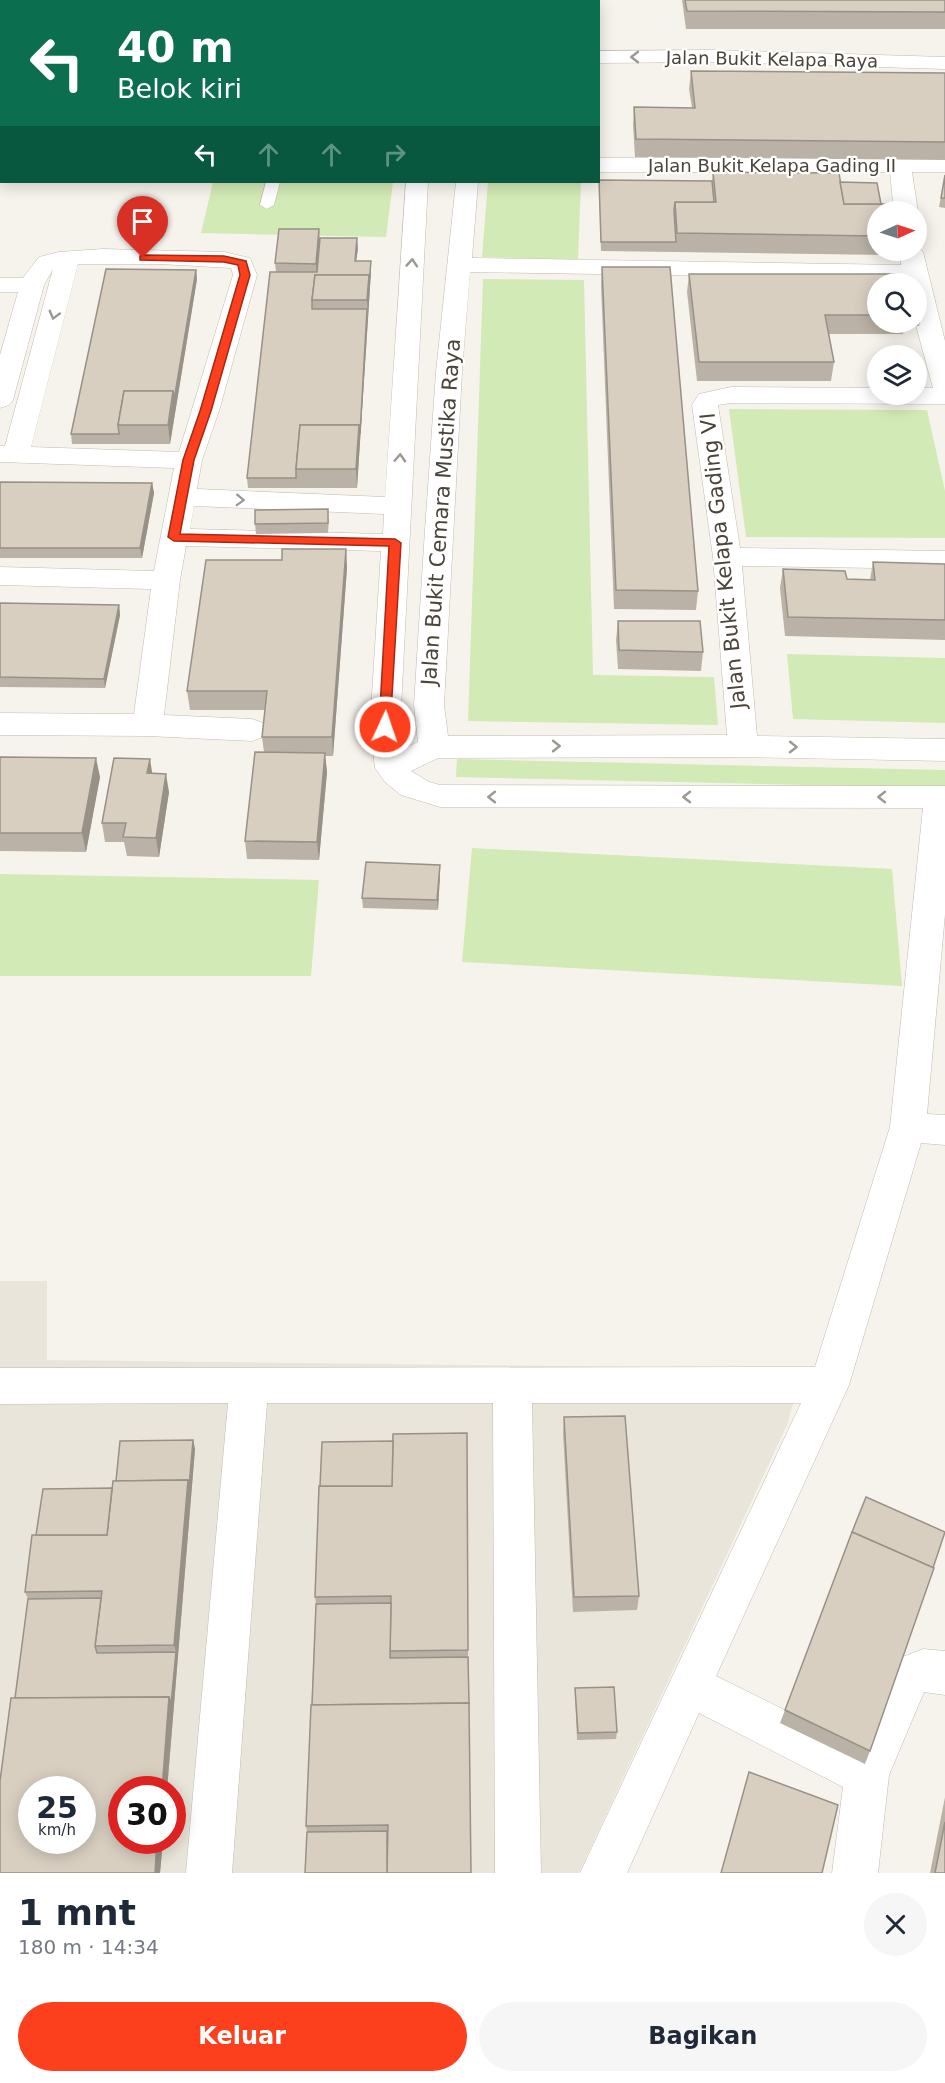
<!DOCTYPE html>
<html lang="id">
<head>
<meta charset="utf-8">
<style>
	:root { --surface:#fff; --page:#f6f6f7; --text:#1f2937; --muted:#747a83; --accent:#fc3f1d }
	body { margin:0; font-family:"DejaVu Sans",sans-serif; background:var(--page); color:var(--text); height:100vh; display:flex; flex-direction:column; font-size:22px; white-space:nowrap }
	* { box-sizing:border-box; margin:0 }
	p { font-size:20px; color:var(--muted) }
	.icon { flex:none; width:33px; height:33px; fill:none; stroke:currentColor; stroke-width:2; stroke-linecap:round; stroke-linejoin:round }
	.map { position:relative; height:1873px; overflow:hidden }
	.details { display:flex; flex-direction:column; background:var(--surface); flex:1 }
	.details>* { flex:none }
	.guide { position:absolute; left:0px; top:0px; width:600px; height:183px; box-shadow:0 3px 15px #0003; background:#0b6e4f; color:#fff; overflow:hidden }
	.needle { width:39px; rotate:87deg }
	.controls { position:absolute; left:867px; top:201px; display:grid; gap:12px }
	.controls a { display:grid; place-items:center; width:60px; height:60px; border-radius:50%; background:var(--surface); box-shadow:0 3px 15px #0003; font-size:30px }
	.speed { position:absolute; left:18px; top:1776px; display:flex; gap:12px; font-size:30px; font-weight:700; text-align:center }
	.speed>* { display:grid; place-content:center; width:78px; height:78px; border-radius:50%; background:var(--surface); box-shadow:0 3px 15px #0003; line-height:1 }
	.speed small { font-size:15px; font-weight:400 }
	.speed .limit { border:9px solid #d22; background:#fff; color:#111 }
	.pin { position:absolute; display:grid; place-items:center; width:51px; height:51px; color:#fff; margin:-62px -26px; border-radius:50% 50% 50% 0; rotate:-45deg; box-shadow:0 0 6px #0007 }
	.pin .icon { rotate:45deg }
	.me { position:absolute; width:66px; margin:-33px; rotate:3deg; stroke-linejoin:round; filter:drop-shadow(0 0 4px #0008) }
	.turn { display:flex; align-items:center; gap:21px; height:126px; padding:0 18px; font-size:27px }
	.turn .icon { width:78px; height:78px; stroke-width:2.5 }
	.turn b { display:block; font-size:42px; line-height:51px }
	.lanes { display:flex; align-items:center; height:57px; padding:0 18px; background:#0003; justify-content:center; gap:30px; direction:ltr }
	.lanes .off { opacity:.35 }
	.round { display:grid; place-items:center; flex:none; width:63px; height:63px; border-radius:32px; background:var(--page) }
	.summary { display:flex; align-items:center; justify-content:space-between; height:102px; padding:0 18px }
	h1 { font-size:36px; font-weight:800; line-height:45px }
	.cta { display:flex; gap:12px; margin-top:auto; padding:12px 18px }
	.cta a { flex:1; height:69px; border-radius:36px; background:var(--accent); color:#fff; font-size:24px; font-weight:800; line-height:69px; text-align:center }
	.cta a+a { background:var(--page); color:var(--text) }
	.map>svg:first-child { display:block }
	.residential { fill:#eae5da; fill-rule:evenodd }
	.green { fill:#d2eab5 }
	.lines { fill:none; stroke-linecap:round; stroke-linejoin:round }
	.service-casing { stroke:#c2bbae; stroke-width:1 }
	.minor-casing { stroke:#c2bbae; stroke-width:1 }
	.service { fill:#fff; fill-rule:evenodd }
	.minor { fill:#fff; fill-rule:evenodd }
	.wall { fill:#bab2a6; fill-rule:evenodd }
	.shaded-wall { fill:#979187 }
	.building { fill:#d8cfc1; stroke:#979187; stroke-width:1.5; fill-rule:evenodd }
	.oneway { stroke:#9c9892 }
	.route { fill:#fc3f1d; stroke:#a42913; stroke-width:1.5 }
	.labels { text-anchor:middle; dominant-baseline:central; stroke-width:4.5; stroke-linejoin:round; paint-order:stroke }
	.far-street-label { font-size:18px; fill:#4b4439; stroke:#fff }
	.street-label { font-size:21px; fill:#4b4439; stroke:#fff }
</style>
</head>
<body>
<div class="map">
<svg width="945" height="1873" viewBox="0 0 945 1873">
	<rect width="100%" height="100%" fill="#f6f3ec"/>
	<path class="residential" d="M0,1281H47V1360L803,1369L787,1425L579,1873H0ZM32,1790H82V1840H32ZM122,1790H172V1840H122Z"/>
	<g class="green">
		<polygon points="213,182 393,182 386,237 201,233"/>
		<polygon points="488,182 581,182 578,260 482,257"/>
		<polygon points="483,279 584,280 593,675 714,677 718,725 468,721"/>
		<polygon points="729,409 927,410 945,491 945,538 746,537"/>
		<polygon points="787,654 945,658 945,723 793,719"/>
		<polygon points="457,759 945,770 945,788 456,777"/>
		<polygon points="472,848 892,869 902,986 462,962"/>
		<polygon points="0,874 319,880 311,976 0,976"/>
	</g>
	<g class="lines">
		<defs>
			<polygon id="service" points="266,182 280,182 274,205 267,209 260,205"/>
			<g id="minor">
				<polygon points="442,0 486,0 487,2 441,2"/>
				<rect x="0" y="48" width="2" height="12"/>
				<polygon points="712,50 945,57 945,69 712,62 598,63 598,51"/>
				<polygon points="2,152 2,170 0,171 0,153"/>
				<polygon points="598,158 945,158 945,172 912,172 918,212 916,214 916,212 894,212 890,172 598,172"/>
				<path d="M406,182H428L400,727L403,749L418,742L414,705L424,545L436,372L456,182H478L472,258L901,265L900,250H916V246L923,252L945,341V404L731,403L718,405L740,548L945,551V569L742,566L757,736L945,739V761L743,757L438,758L411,771L429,782L440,785L945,786V914L927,1114L945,1115V1145L921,1143L849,1385L716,1676L857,1746L895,1660L923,1649L945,1651V1695L924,1692L889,1775L878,1873H832L843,1787L699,1713L627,1873H580L801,1403H532L541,1873H495L493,1403H267L232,1873H186L228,1403L0,1404V1368L815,1367L890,1127L923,808L440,807L401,795L385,782L375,768L370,727L381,551L186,546L180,580L164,715L252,719L263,723L267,730L263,737L252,741L148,736L0,735V713L134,714L151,589L0,585V567L154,571L174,468L0,462V446H5L53,269L44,285L13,400L9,405L0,408V355L18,292H0V278H23L39,257L59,252L103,249L224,252L250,258L257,275L219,411L202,460L197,489L385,497ZM78,264H160L231,268L233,275L179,452L31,447ZM470,272L904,279L905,284H916L915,322L933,388H916V394H878V388L731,387L699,394L692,405L713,557L727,735L448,736L444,705L462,372ZM194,506L384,514L383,534L190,529Z"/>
			</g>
		</defs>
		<use href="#service" class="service-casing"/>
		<use href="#minor" class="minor-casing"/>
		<use href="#service" class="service"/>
		<use href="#minor" class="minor"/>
	</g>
	<g class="wall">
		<polygon points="0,0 256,0 256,2 2,2 2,19 0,19"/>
		<polygon points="682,0 945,0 945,29 686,29"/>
		<polygon points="0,66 2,67 2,134 0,134"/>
		<polygon points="691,71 945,73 945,160 635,157 633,125 634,107 692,108 689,89"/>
		<polygon points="713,172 878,212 878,250 889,250 888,255 601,251 599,180 712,181"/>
		<polygon points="945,175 945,208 939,207"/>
		<polygon points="320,238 358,248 356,261 371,271 357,488 248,488 247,478 276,272 275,263"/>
		<polygon points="602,267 698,591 696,610 614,609 601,285"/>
		<polygon points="196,270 197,279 170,444 72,444 71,434"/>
		<polygon points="689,274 878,284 878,322 916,322 916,284 923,307 919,326 905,326 903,334 829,334 834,362 831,381 697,381 687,292"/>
		<polygon points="0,482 152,483 154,493 142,558 0,558"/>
		<polygon points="329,519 328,533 256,534 255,524"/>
		<polygon points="346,549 347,568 333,756 325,756 327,772 319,860 247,859 245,841 264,752 262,737 265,710 190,710 187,691 282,560"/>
		<polygon points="873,562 945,564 945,640 785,636 780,588 783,569 847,579 870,580"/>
		<polygon points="0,603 119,605 120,615 105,688 0,687"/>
		<polygon points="618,621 703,652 701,671 618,669 616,640"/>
		<polygon points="0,757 100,777 86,852 0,851"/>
		<polygon points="152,773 169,792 159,857 127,856 124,842 105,842 102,823"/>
		<polygon points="440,874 438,910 363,908 362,898"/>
		<polygon points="564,1417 639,1596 637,1610 573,1612 563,1433"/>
		<polygon points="467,1433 468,1659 471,1873 307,1832 306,1826 316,1604 315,1597 393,1441"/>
		<path d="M193,1440L195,1449L167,1790H122V1840H163L160,1873H0V1781L11,1698H15L28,1599L25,1592L32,1535H36L43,1489L112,1488L113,1481H116L120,1441ZM32,1790H82V1840H32Z"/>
		<polygon points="575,1688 617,1732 616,1739 577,1740 575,1695"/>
		<polygon points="785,1710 870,1751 865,1764 780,1723"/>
		<polygon points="945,1797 945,1873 930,1873"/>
	</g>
	<g class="shaded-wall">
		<polygon points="1,66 2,92 0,93 0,69"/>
		<polygon points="319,229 320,248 317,282 316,264"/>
		<polygon points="357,238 358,248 355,271 355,261"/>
		<polygon points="371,261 371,271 368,319 367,300"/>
		<polygon points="196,270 197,279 170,444 168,425"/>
		<polygon points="367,309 368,319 357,488 356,469"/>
		<polygon points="152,483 154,493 142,558 140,548"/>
		<polygon points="346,549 347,568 333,756 332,737"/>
		<polygon points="119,605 120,615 105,688 104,679"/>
		<polygon points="325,753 327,772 319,860 317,842"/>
		<polygon points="96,758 100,777 86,852 82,833"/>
		<polygon points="150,759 153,778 147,773"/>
		<polygon points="166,774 169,792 159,857 156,838"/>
		<polygon points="440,865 440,874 438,910 437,900"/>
		<polygon points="193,1440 195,1449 167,1790 162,1790 169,1697 176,1652 174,1645 188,1480"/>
		<polygon points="157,1840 163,1840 160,1873 155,1873"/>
	</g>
	<g class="building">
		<rect x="0" y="0" width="252" height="2"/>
		<polygon points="685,0 945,0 945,12 687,11"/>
		<polygon points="691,71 945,73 945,142 636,139 634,107 695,108"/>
		<polygon points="0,77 2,77 2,113 0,116"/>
		<polygon points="713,172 839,173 844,204 885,204 886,212 878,212 878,236 677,233 675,202 716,202"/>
		<polygon points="945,175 945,198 941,198"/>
		<polygon points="599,180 712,181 714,202 675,202 674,210 676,242 601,242"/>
		<polygon points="840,182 877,183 881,204 844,204"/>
		<polygon points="279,229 319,229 316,264 275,263"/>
		<polygon points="320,238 357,238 355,261 371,261 369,284 369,275 315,275 312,300 312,309 367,309 360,434 359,425 300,425 296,469 296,478 247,478 270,272 317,272"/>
		<polygon points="602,267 670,267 698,591 616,590"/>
		<polygon points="106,269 196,270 174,400 173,391 124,391 118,425 119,434 71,434"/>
		<polygon points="689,274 897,274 899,284 878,284 878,315 825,315 834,362 699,362"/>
		<polygon points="315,275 369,275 367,300 312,300"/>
		<polygon points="916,284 917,284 923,307 916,307"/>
		<polygon points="124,391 173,391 168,425 118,425"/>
		<polygon points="300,425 359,425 356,469 296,469"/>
		<polygon points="0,482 152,483 140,548 0,548"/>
		<polygon points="328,509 328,523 255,524 255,510"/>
		<polygon points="282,549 346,549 332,737 262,737 267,691 187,691 206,560 282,560"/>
		<polygon points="873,562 945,564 945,620 788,617 783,569 845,571 847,579 875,580"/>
		<polygon points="0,603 119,605 104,679 0,677"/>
		<polygon points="618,621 700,621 703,652 619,650"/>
		<polygon points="255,752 325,753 317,842 245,841"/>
		<polygon points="0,757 96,758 82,833 0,833"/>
		<polygon points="114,758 150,759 147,773 166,774 156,838 123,837 126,823 102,823"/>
		<polygon points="366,862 440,865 437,900 362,898"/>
		<polygon points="625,1416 639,1596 574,1597 564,1417"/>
		<polygon points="467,1433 468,1650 390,1651 391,1596 315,1597 319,1486 392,1486 393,1434"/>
		<polygon points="193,1440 189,1487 188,1480 116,1481 120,1441"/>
		<polygon points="393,1441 392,1486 320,1486 322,1442"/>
		<polygon points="188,1480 174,1645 95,1646 102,1591 25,1592 32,1535 107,1535 113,1481"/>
		<polygon points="112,1488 107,1535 36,1535 43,1489"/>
		<polygon points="866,1497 945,1532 933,1568 852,1532"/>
		<polygon points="852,1532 934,1568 870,1751 785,1710"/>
		<polygon points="101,1598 95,1646 97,1653 176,1652 171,1704 169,1697 15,1698 28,1599"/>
		<polygon points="391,1603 390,1658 468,1657 469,1703 312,1705 316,1604"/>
		<polygon points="614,1687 617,1732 578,1733 575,1688"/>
		<path d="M169,1697L162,1790H122V1840H157L155,1873H0V1781L11,1698ZM32,1790H82V1840H32Z"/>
		<polygon points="469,1703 471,1873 387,1873 388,1825 306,1826 311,1705"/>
		<polygon points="749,1772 838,1805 822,1873 721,1873"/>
		<polygon points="945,1822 945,1873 935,1873"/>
		<polygon points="387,1831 387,1873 305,1873 307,1832"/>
	</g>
	<defs><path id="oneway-chevron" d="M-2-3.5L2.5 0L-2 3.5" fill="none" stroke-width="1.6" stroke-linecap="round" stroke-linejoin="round" transform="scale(1.5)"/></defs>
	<g class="oneway">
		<use href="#oneway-chevron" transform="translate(635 57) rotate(180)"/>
		<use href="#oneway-chevron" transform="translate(412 263) rotate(-86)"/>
		<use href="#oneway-chevron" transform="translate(54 315) rotate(105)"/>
		<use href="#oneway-chevron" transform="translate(400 458) rotate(-87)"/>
		<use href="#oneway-chevron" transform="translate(240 500) rotate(2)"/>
		<use href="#oneway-chevron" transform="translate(556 746)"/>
		<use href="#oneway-chevron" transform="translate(793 747) rotate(1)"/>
		<use href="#oneway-chevron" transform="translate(492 797) rotate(-180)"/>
		<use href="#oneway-chevron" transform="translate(687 797) rotate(-180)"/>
		<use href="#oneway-chevron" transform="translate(882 797) rotate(-180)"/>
	</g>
	<polygon class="route" points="143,255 224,256 246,261 250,275 211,411 194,460 180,534 395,539 401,543 390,730 381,730 379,727 389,546 174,541 168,537 183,460 200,411 240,275 238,265 224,262 140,260 140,256"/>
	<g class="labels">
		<g class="far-street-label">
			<text transform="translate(772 59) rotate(1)">Jalan Bukit Kelapa Raya</text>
			<text x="772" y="165">Jalan Bukit Kelapa Gading II</text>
		</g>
		<g class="street-label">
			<text transform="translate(441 512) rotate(-86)">Jalan Bukit Cemara Mustika Raya</text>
			<text transform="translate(723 561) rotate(-96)">Jalan Bukit Kelapa Gading VI</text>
		</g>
	</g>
</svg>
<div class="controls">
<a><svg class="needle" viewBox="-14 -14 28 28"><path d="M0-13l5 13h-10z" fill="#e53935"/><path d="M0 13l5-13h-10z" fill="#747a83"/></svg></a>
<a><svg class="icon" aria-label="search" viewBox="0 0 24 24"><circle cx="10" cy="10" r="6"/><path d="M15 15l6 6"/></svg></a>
<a><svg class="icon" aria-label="layers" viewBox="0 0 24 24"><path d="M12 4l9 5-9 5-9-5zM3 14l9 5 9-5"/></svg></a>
</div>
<div class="speed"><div>25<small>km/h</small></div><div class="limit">30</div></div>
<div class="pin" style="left:143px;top:258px;background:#d93025"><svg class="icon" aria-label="arrive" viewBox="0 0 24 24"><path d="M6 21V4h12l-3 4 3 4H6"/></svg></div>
<svg class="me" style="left:385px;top:727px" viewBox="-20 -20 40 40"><circle r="17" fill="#fc3f1d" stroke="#fff" stroke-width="3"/><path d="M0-11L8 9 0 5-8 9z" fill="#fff"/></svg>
<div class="guide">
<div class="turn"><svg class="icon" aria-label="left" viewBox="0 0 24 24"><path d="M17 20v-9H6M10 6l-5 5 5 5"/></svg><div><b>40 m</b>Belok kiri</div></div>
<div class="lanes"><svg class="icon" aria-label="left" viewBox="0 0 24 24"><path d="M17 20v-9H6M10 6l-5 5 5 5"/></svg><svg class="icon off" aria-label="ahead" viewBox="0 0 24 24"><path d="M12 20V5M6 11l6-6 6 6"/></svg><svg class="icon off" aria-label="ahead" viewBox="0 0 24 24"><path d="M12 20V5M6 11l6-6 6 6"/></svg><svg class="icon off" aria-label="right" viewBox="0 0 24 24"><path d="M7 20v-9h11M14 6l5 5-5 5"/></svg></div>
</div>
</div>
<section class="details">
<div class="summary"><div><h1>1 mnt</h1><p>180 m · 14:34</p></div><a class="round"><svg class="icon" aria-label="close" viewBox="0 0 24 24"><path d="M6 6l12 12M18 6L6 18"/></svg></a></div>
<div class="cta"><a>Keluar</a><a>Bagikan</a></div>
</section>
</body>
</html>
